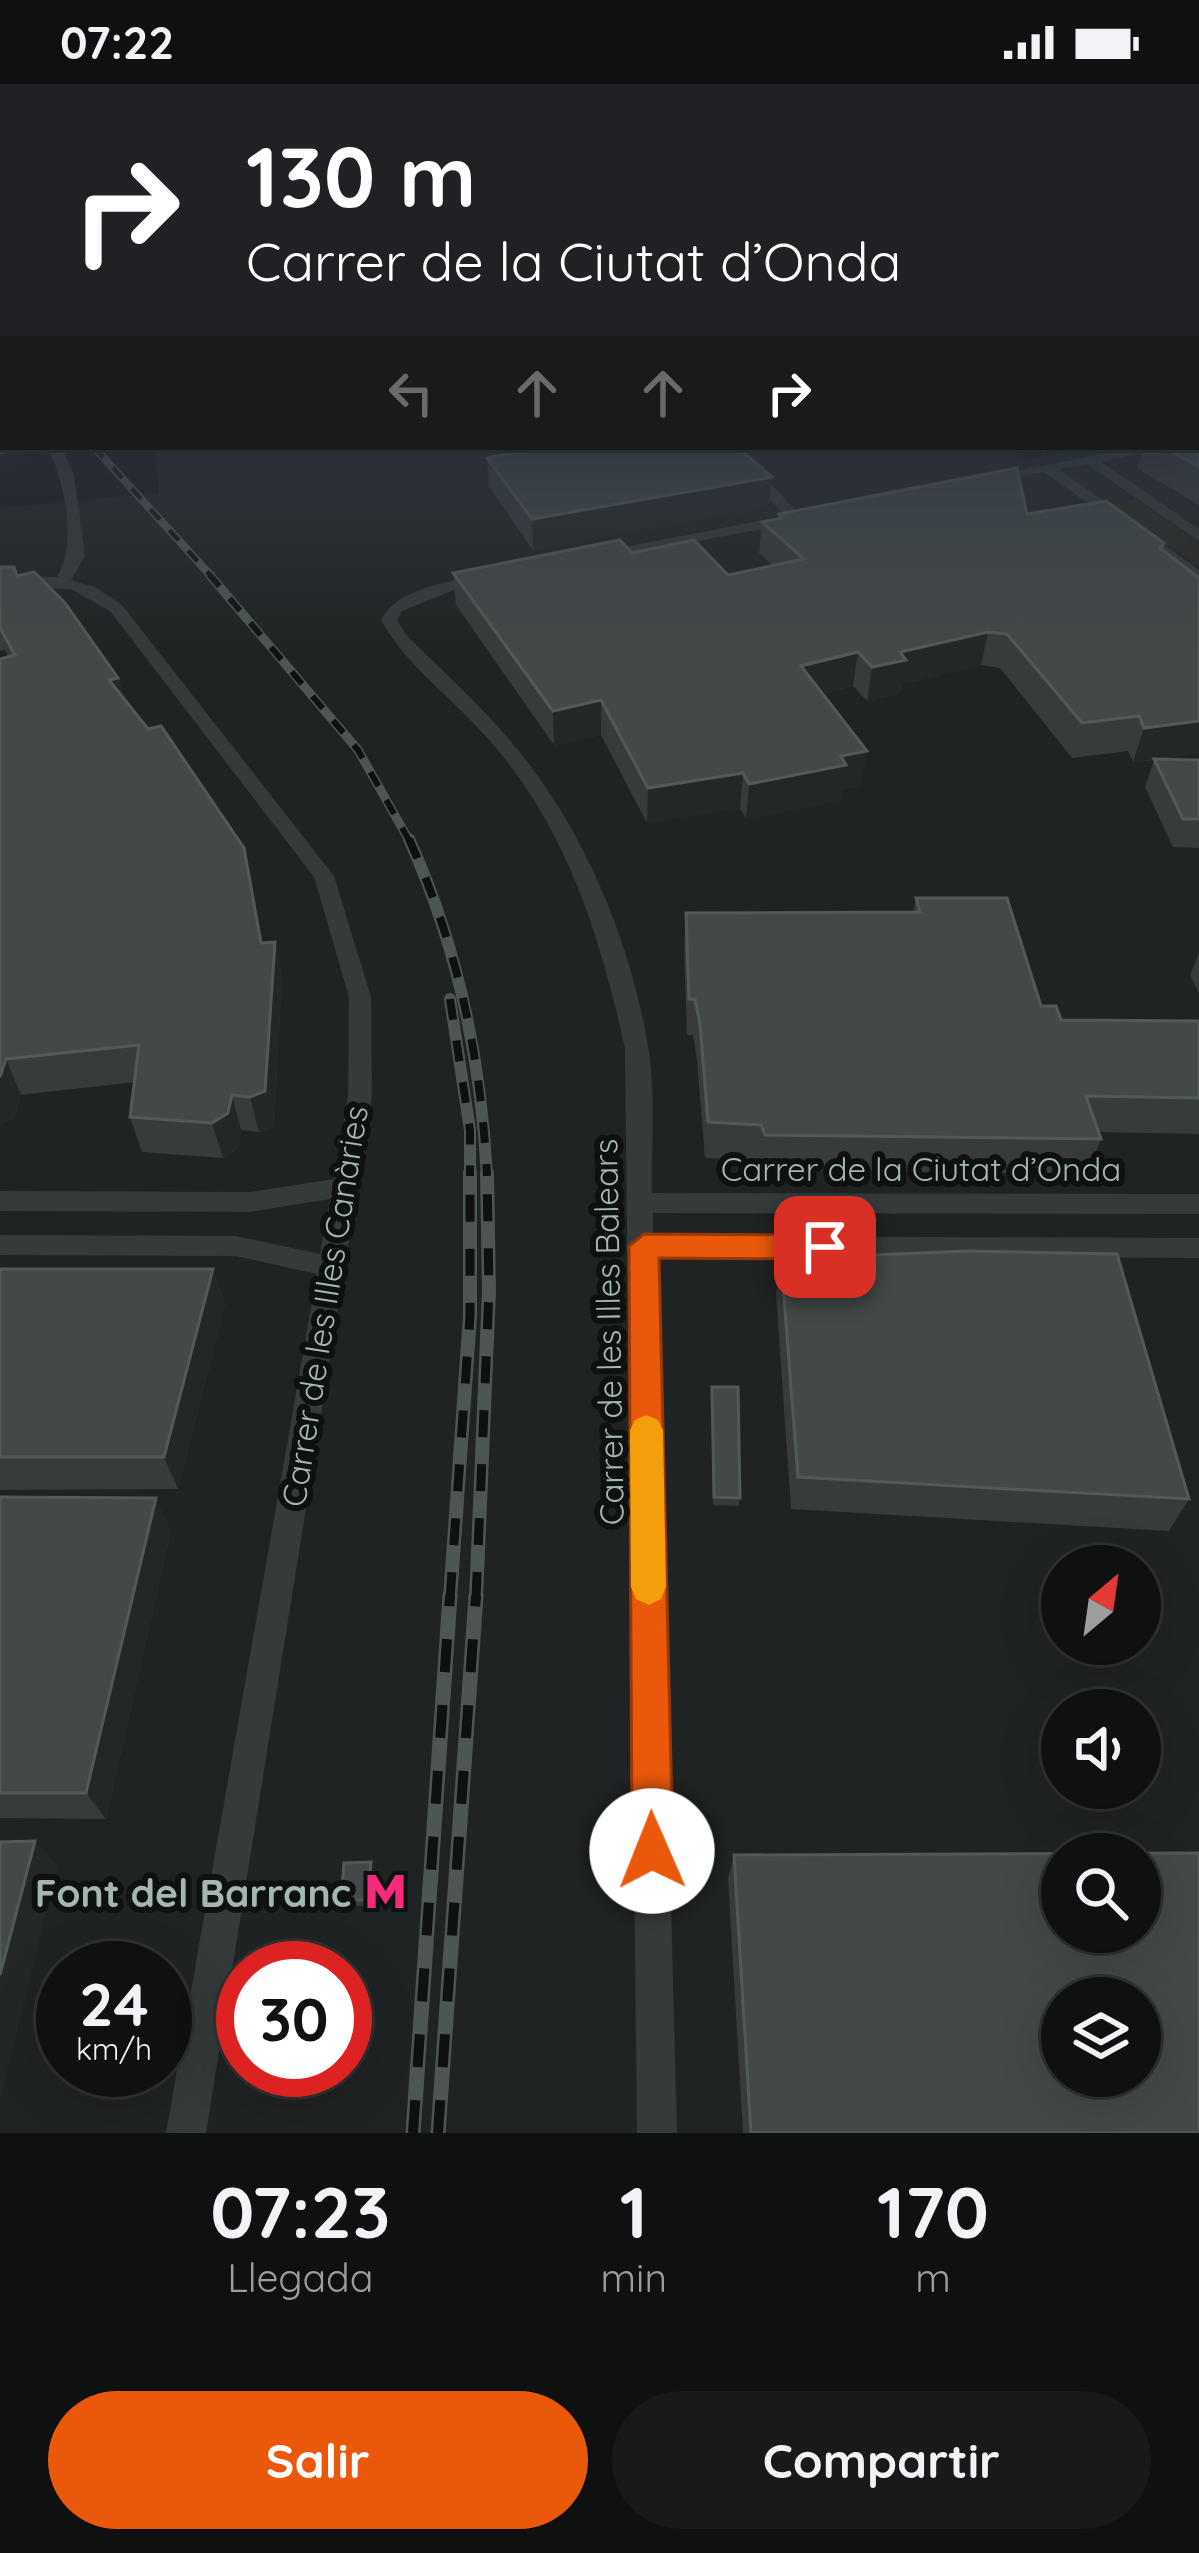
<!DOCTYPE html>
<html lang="es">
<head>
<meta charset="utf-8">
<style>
	:root { --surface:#0f1010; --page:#181919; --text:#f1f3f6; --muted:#9b9d9f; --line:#2f3030; --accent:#ea580c }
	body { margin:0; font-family:Quicksand,sans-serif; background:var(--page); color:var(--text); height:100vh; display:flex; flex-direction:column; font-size:45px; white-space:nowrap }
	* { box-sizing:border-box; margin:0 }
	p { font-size:39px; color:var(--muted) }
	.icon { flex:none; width:66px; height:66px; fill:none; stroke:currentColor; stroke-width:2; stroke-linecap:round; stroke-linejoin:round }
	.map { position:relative; height:2049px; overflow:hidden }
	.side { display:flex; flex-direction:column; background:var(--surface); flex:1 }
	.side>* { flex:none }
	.hud { position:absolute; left:0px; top:0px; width:1200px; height:366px; box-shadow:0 12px 48px #0002,0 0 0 3px var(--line); background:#202124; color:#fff; overflow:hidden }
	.needle { width:78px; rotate:29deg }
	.controls { position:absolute; left:1041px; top:1461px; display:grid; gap:24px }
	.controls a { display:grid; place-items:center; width:120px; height:120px; border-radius:50%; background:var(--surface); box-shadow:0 12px 48px #0002,0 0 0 3px var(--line); font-size:60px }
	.speed { position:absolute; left:36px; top:1857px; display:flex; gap:24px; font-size:60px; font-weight:700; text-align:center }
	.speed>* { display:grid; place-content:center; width:156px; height:156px; border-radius:50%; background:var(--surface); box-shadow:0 12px 48px #0002,0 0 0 3px var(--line); line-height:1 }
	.speed small { font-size:30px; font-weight:400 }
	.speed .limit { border:18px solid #d22; background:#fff; color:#111 }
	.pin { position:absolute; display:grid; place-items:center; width:102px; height:102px; color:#fff; margin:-51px; border-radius:24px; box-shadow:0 6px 18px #0006 }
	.me { position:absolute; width:132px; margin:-66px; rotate:359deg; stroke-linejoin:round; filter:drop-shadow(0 0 9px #0008) }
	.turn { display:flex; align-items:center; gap:42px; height:252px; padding:0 48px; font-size:54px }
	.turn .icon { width:156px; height:156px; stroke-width:2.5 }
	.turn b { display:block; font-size:84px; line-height:102px }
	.lanes { display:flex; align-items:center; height:114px; padding:0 48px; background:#0003; justify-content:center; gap:60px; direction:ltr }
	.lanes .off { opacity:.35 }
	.eta { display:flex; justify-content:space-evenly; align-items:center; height:204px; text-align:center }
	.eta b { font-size:72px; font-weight:700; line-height:84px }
	.primary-button { display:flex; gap:24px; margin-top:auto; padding:24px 48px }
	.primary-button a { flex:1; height:138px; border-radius:72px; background:var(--accent); color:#fff; font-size:48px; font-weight:700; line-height:138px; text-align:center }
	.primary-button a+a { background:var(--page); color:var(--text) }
	.status { display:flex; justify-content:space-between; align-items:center; height:84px; padding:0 60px; background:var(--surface); direction:ltr }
	.status svg { height:33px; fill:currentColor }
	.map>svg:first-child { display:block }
	.built { fill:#202323; fill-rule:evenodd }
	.green { fill:#292920 }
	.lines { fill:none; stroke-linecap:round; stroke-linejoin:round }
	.stream { stroke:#2d4035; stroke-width:4.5 }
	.minor { fill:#353b3a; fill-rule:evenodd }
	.motorway { fill:#616d69; fill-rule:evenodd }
	.rail-far4-casing { stroke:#4e5654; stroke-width:8 }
	.rail-far3-casing { stroke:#4e5654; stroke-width:9 }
	.rail-far2-casing { stroke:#4e5654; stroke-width:12 }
	.rail-far1-casing { stroke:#4e5654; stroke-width:14 }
	.rail-casing { stroke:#4e5654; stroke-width:15 }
	.rail-far4 { stroke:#0f1111; stroke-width:4.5; stroke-dasharray:14; stroke-linecap:butt }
	.rail-far3 { stroke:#0f1111; stroke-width:6; stroke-dasharray:16; stroke-linecap:butt }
	.rail-far2 { stroke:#0f1111; stroke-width:8; stroke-dasharray:21; stroke-linecap:butt }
	.rail-far1 { stroke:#0f1111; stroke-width:9; stroke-dasharray:27; stroke-linecap:butt }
	.rail { stroke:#0f1111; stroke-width:10; stroke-dasharray:33; stroke-linecap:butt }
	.wall { fill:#373b3b }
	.shaded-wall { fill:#242727 }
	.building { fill:#434948; stroke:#525a58; stroke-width:3; fill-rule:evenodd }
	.route { fill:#ea580c; stroke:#983908; stroke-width:3 }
	.slow { fill:#f59e0b }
	.labels { text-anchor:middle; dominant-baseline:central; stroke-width:12; stroke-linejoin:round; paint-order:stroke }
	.street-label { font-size:33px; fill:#a5b7b1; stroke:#0f1111 }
	.near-poi-label { font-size:39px; font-weight:bold; fill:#a5b7b1; stroke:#0f1111; text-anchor:end }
</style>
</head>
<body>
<div class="status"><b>07:22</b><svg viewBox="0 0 49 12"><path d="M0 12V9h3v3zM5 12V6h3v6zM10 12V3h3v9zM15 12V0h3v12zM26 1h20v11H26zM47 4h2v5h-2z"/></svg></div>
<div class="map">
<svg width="1199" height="2049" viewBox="0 0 1199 2049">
	<rect width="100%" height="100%" fill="#141616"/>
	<path class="built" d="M1199,343V2049H0V424L159,409L154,363H1004L1026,376L1094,363H1197ZM1062,1482H1140V1560H1062ZM1062,1626H1140V1704H1062ZM1062,1770H1140V1848H1062ZM63,1884H165V1986H63ZM243,1884H345V1986H243ZM1062,1914H1140V1992H1062Z"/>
	<polygon class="green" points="1136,415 1199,460 1199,483 1113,420"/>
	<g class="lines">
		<polyline class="stream" points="1034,363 1043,368"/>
		<g class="minor">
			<polygon points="0,298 3,299 3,309 0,308"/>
			<path d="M47,363H61L74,390L85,472L71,496L95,503L122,521L334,792L371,913L372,1012L206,2049H166L317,1190L236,1172L0,1171V1151L236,1152L320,1170L330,1115L250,1128L0,1127V1107L250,1108L334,1095L348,1012L349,913L314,793L110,527L71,505L0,502V492L57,493C78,457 65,400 47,363Z"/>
			<polygon points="721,363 736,363 801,432 801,438 594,476 591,473 599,468 785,432"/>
			<polygon points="1137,363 1167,363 1101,378 1199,445 1199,457 1087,380 1059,385 1199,486 1199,498 1044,388 987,398 980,394"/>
			<path d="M482,491L490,496L488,499L451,507L402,527L397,536L406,551C450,594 496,635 532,684C591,763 632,865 648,962C656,1009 651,1061 652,1109L1199,1110V1130L653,1129V1152L1199,1154V1174L654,1172L677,2049H637L625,965C601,854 567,745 491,658C456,617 407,583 381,536C397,504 449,498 482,491Z"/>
		</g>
		<g class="motorway">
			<polygon points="3,319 3,333 0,334 0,320"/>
			<polygon points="3,356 3,363 19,363 0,371"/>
		</g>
		<defs>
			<polyline id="rail-far4" points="94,363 212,493"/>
			<polyline id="rail-far3" points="209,490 358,666 410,758"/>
			<g id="rail-far2">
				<path d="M409,755C458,863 481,974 487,1092"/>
				<polyline points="450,915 470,1046 470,1092"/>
			</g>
			<g id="rail-far1">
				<polyline points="450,1515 470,1232 470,1089"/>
				<polyline points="476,1515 489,1207 487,1089"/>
			</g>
			<g id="rail">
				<polyline points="413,2049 450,1512"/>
				<polyline points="438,2049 476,1512"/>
			</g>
		</defs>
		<use href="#rail-far4" class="rail-far4-casing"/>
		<use href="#rail-far3" class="rail-far3-casing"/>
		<use href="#rail-far2" class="rail-far2-casing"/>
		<use href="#rail-far1" class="rail-far1-casing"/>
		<use href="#rail" class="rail-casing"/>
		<use href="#rail-far4" class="rail-far4"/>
		<use href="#rail-far3" class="rail-far3"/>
		<use href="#rail-far2" class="rail-far2"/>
		<use href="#rail-far1" class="rail-far1"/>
		<use href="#rail" class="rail"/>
	</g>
	<g class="wall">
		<polygon points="1199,342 1199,421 1137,384 1143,363 1197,363"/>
		<polygon points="518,363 738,363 772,393 769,423 533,466 489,403 487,374 518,368"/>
		<polygon points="779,430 1027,430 1162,466 1199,494 1199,669 1158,675 1199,676 1199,764 1173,763 1145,703 1154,676 1133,678 1128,667 1072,674 1000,584 981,581 902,600 900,609 867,617 853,602 822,610 861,702 843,706 841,716 746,735 740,724 647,739 601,651 554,661 456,521 453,489 632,469 728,491 772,481 759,469 762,438 778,434"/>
		<polygon points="0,483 17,492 118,594 124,614 244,764 263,859 275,858 282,893 274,1042 259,1048 241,1046 238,1064 223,1074 142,1068 130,1033 135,998 21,1011 14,1035 0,1040 0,575 8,573 5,566 0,567"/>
		<polygon points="916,814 1041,922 1061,936 1199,937 1199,1050 1098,1048 1101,1055 1087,1090 760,1086 757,1076 705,1074 697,976 693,951 687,951 684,865 686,829 913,828"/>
		<polygon points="1199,869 1199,909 1190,891"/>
		<polygon points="781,1175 1189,1415 1169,1447 791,1425 776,1210"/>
		<polygon points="0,1185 213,1185 225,1221 178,1405 0,1406"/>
		<polygon points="712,1303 740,1414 738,1422 713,1421"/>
		<polygon points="0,1413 171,1446 106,1735 0,1734"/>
		<polygon points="734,1771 1199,2049 743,2049 728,1795"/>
		<polygon points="373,1784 371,1822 344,1822 341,1816"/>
	</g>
	<g class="shaded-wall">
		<polygon points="772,393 769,423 533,466 532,435"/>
		<polygon points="988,548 981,581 902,600 900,609 867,617 872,583 900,568"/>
		<polygon points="858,568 853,602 797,616 801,582"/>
		<polygon points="118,594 127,627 109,596"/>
		<polygon points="601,616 601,651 554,661 553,627"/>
		<polygon points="1199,637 1199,669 1133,678 1144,644"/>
		<polygon points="867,667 861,702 843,706 841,716 746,735 749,700 841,672"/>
		<polygon points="743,689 740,724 647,739 648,704"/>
		<polygon points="244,764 252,798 269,895 261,859"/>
		<polygon points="275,858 282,893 274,1042 259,1048 250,1013"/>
		<polygon points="6,975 21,1011 14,1035 0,1040 0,993"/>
		<polygon points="232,1011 241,1046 238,1064 223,1074 212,1039"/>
		<polygon points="213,1185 225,1221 178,1405 164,1373"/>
		<polygon points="156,1414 171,1446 106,1735 86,1709"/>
		<polygon points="35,1757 58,1782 0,2016 0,1891"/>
		<polygon points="371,1778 373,1784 371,1822 368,1816"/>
	</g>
	<g class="building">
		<polygon points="1199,342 1199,383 1164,363 1197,363 1197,343"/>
		<polygon points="529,363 738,363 772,393 532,435 487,374 531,366"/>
		<polygon points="1017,384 1027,430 1106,417 1164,459 1160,464 1199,494 1199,637 1144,644 1139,632 1082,639 1007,550 988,548 900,568 906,576 872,583 858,568 801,582 867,667 841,672 846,681 749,700 743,689 648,704 601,616 553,627 453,489 620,456 632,469 694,456 728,491 804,475 762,438 782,434 779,430"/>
		<polygon points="0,483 14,483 17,492 34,488 65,519 118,594 109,596 148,645 161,642 244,764 261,859 275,858 265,1007 250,1013 232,1011 228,1029 212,1039 130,1033 139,961 6,975 0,993 0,575 15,571 0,544"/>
		<polygon points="1154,675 1199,676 1199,735 1183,735"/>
		<polygon points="916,814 1007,814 1041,922 1056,922 1061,936 1199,937 1199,1014 1086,1012 1101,1055 765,1051 761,1041 708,1038 700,940 695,915 689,915 686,829 920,828"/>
		<polygon points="967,1167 1117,1170 1189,1415 798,1393 781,1175"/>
		<polygon points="0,1185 213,1185 164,1373 0,1373"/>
		<polygon points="712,1303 738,1303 740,1414 714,1413"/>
		<polygon points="0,1413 156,1414 86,1709 0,1709"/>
		<polygon points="35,1757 0,1891 0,1758"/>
		<path d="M1199,1769V2049H751L734,1771ZM1062,1770H1140V1848H1062ZM1062,1914H1140V1992H1062Z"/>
		<polygon points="371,1778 368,1816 341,1816 344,1779"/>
	</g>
	<linearGradient id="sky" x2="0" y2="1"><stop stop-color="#0b0c0c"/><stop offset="0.5" stop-color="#343c47"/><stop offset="1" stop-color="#343c47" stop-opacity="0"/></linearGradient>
	<rect width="1199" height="570" fill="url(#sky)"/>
	<polygon class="route" points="644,1150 825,1151 840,1163 825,1175 659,1174 673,1767 667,1781 652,1787 638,1781 632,1767 629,1162"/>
	<polygon class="slow" points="646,1331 658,1336 663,1346 666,1503 661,1515 649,1521 636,1515 631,1503 630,1346 635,1336"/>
	<defs>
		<symbol id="metro-bare" viewBox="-9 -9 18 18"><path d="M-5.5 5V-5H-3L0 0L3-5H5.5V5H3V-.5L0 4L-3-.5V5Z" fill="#f92a7a" stroke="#0f1111" stroke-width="2.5" paint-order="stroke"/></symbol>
	</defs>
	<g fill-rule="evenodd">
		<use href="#metro-bare" x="356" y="1778" width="59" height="59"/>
	</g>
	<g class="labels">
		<g class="street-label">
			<text x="921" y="1084">Carrer de la Ciutat d’Onda</text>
			<text transform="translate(324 1222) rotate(-81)">Carrer de les Illes Canàries</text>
			<text transform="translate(608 1248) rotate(-91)">Carrer de les Illes Balears</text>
		</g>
		<g class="near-poi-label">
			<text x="351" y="1808">Font del Barranc</text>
		</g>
	</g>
</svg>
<div class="controls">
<a><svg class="needle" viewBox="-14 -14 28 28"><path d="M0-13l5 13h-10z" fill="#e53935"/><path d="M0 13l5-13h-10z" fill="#9b9d9f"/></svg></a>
<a><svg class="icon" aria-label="sound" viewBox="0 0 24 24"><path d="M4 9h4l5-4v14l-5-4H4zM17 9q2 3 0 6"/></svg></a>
<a><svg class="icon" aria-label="search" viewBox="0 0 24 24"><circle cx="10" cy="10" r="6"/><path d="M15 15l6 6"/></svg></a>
<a><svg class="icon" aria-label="layers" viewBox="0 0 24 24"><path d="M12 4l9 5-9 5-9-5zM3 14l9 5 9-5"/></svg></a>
</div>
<div class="speed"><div>24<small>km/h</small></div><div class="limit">30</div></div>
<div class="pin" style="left:825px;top:1163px;background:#d93025"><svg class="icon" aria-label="arrive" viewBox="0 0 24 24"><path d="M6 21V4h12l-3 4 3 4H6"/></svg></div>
<svg class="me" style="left:652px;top:1767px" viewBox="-20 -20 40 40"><circle r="19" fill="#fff"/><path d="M0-13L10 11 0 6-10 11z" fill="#ea580c"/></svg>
<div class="hud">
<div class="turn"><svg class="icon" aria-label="right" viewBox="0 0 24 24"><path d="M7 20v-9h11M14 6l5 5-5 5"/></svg><div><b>130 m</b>Carrer de la Ciutat d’Onda</div></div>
<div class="lanes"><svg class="icon off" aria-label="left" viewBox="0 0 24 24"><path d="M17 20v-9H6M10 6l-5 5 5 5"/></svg><svg class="icon off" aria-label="ahead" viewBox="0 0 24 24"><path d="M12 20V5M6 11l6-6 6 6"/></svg><svg class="icon off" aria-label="ahead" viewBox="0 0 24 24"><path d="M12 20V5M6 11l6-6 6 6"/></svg><svg class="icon" aria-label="right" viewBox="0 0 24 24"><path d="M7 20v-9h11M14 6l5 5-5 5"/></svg></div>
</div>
</div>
<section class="side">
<div class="eta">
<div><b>07:23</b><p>Llegada</p></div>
<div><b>1</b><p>min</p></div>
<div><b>170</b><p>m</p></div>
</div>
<div class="primary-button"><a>Salir</a><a>Compartir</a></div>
</section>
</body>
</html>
